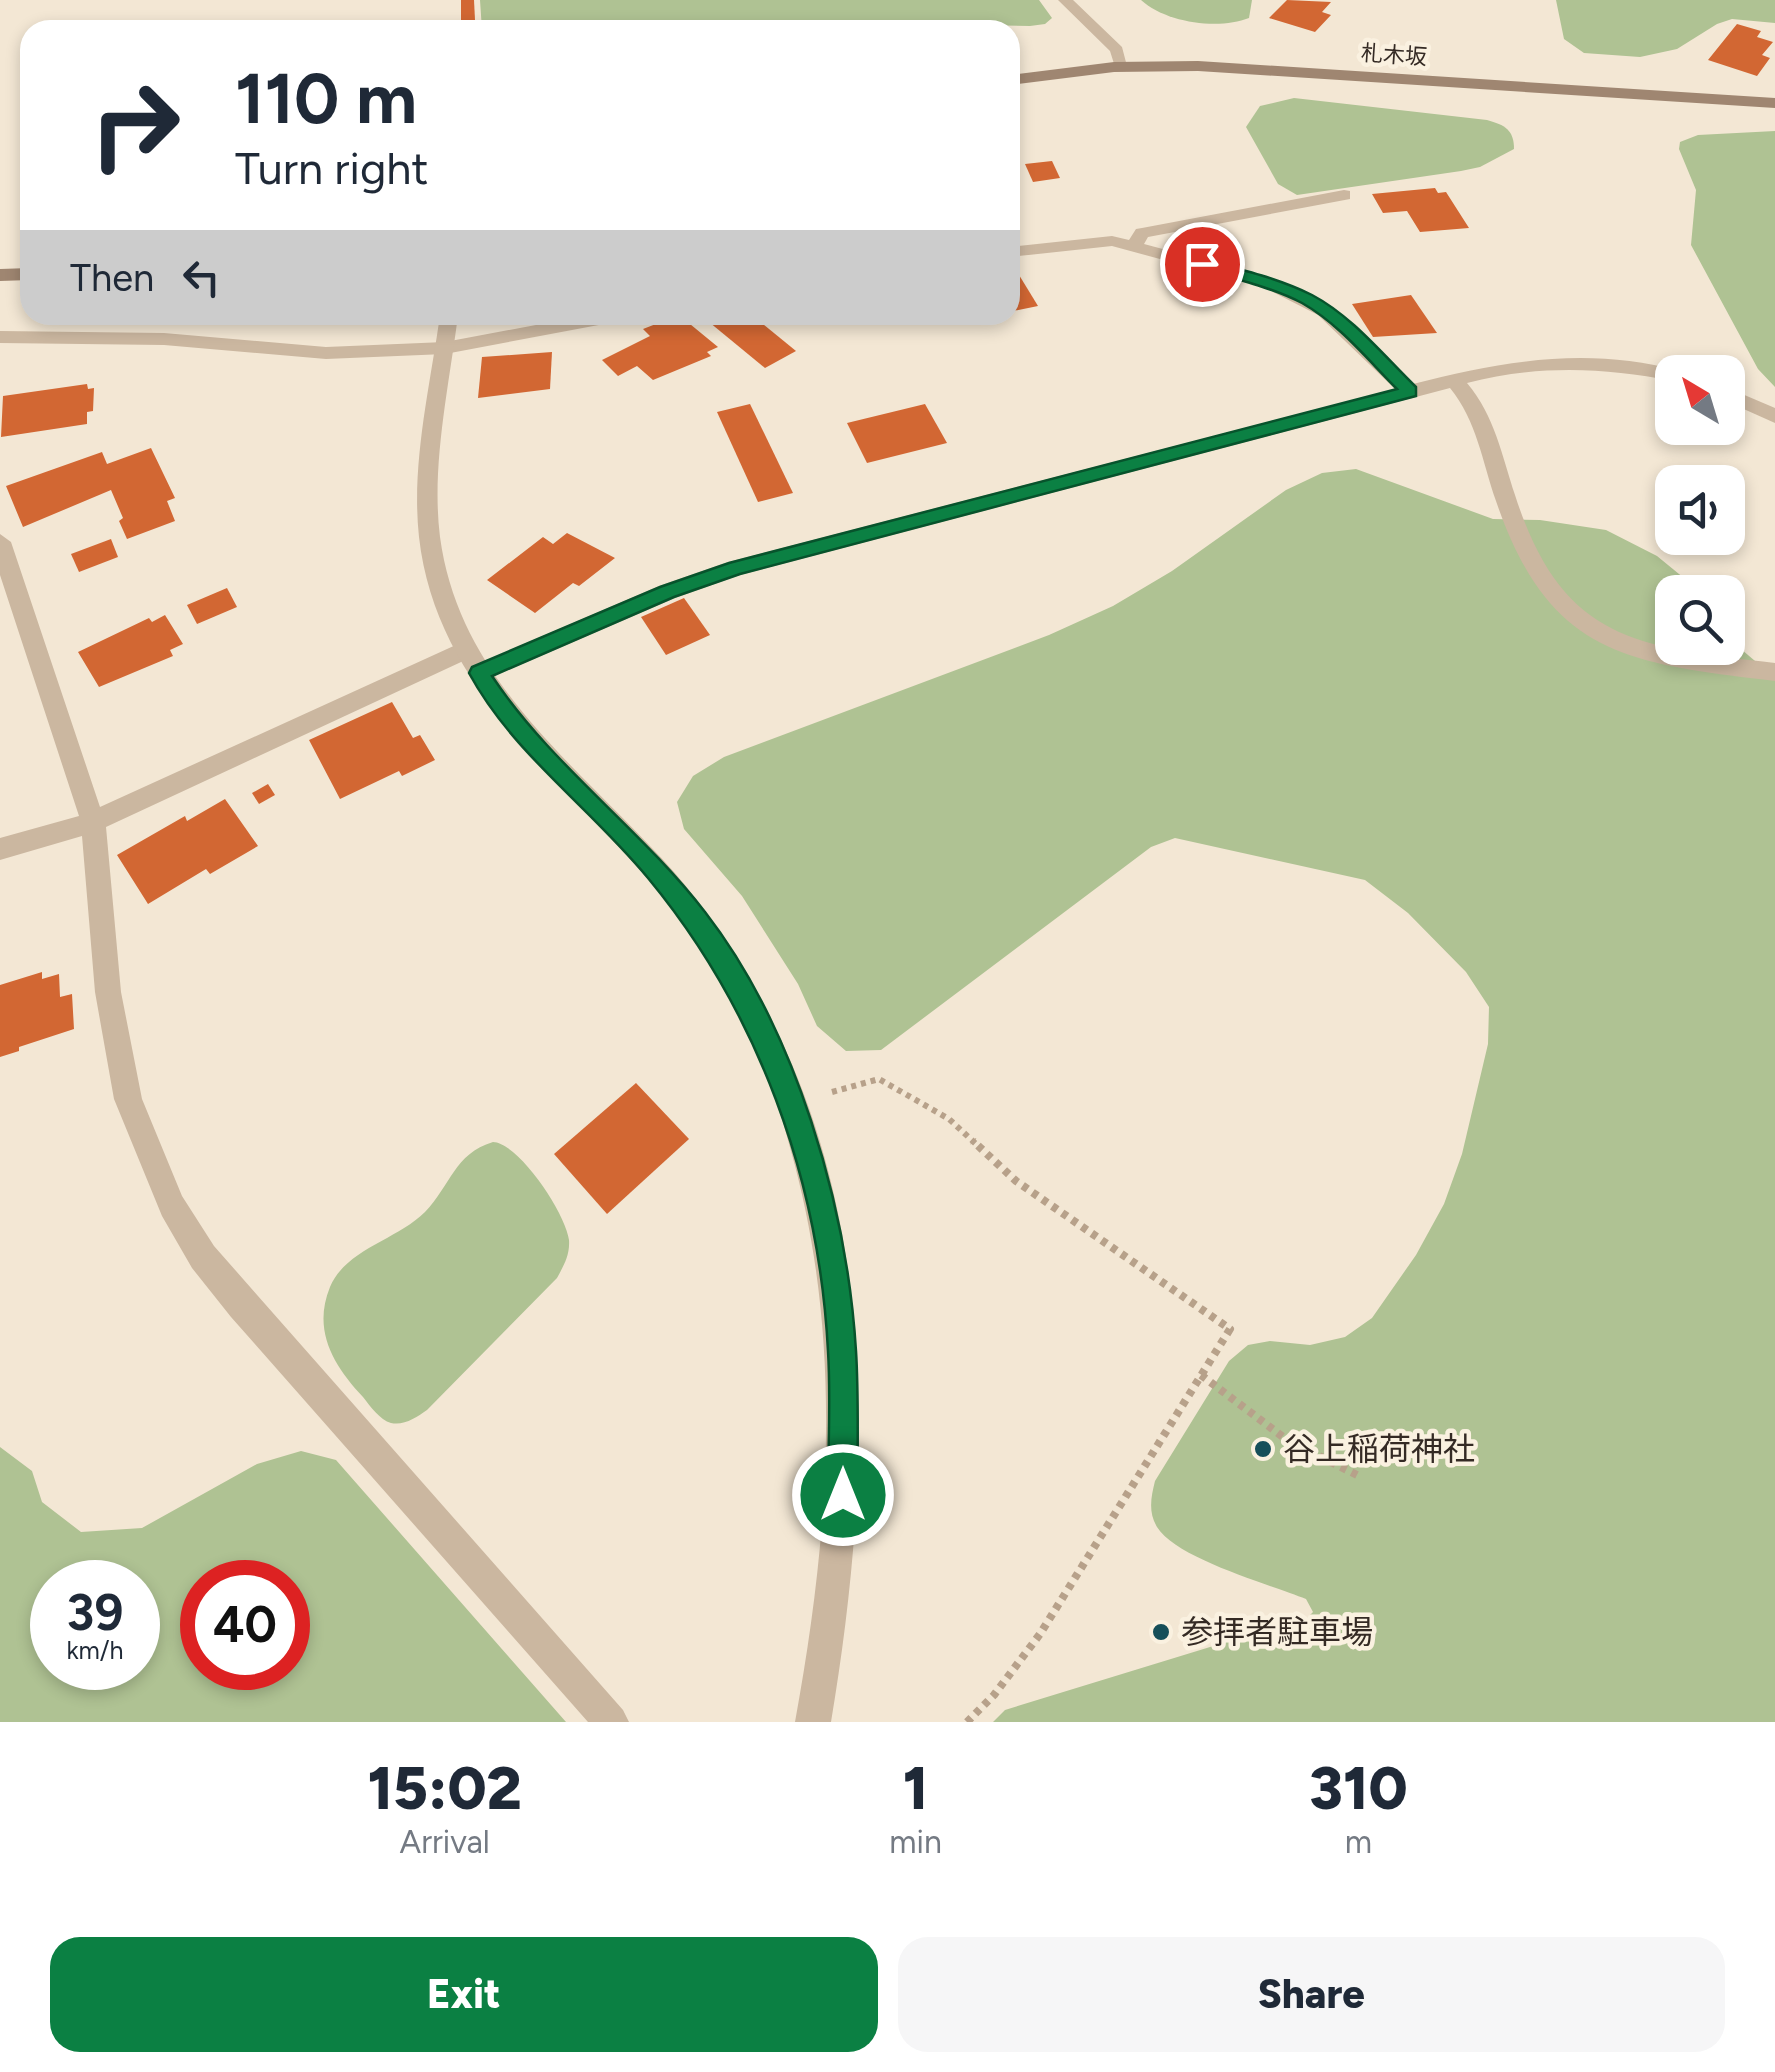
<!DOCTYPE html>
<html lang="en">
<head>
<meta charset="utf-8">
<style>
	:root { --surface:#fff; --page:#f6f6f7; --text:#1f2937; --muted:#747a83; --accent:#0b8043 }
	body { margin:0; font-family:Figtree,"Noto Sans JP",sans-serif; background:var(--page); color:var(--text); height:100vh; display:flex; flex-direction:column; font-size:38px; white-space:nowrap }
	* { box-sizing:border-box; margin:0 }
	p { font-size:32px; color:var(--muted) }
	.icon { flex:none; width:55px; height:55px; fill:none; stroke:currentColor; stroke-width:2; stroke-linecap:round; stroke-linejoin:round }
	.map { position:relative; height:1722px; overflow:hidden }
	.drawer { display:flex; flex-direction:column; background:var(--surface); flex:1 }
	.drawer>* { flex:none }
	.banner { position:absolute; left:20px; top:20px; width:1000px; height:305px; border-radius:30px; box-shadow:0 5px 15px #0003; background:#fff; color:var(--text); overflow:hidden }
	.needle { width:65px; rotate:322deg }
	.controls { position:absolute; left:1655px; top:355px; display:grid; gap:20px }
	.controls a { display:grid; place-items:center; width:90px; height:90px; border-radius:20px; background:var(--surface); box-shadow:0 5px 15px #0003; font-size:50px }
	.speed { position:absolute; left:30px; top:1560px; display:flex; gap:20px; font-size:50px; font-weight:700; text-align:center }
	.speed>* { display:grid; place-content:center; width:130px; height:130px; border-radius:50%; background:var(--surface); box-shadow:0 5px 15px #0003; line-height:1 }
	.speed small { font-size:25px; font-weight:400 }
	.speed .limit { border:15px solid #d22; background:#fff; color:#111 }
	.pin { position:absolute; display:grid; place-items:center; width:85px; height:85px; color:#fff; margin:-42px; border:5px solid #fff; border-radius:50%; box-shadow:0 2px 10px #0007 }
	.me { position:absolute; width:110px; margin:-55px; rotate:0deg; stroke-linejoin:round; filter:drop-shadow(0 0 8px #0008) }
	.turn { display:flex; align-items:center; gap:35px; height:210px; padding:0 50px; font-size:45px }
	.turn .icon { width:130px; height:130px; stroke-width:2.5 }
	.turn b { display:block; font-size:70px; line-height:85px }
	.then { display:flex; align-items:center; height:95px; padding:0 50px; background:#0003; gap:20px; font-size:38px }
	.eta { display:flex; justify-content:space-evenly; align-items:center; height:170px; text-align:center }
	.eta b { font-size:60px; font-weight:800; line-height:70px }
	.cta { display:flex; gap:20px; margin-top:auto; padding:20px 50px }
	.cta a { flex:1; height:115px; border-radius:30px; background:var(--accent); color:#fff; font-size:40px; font-weight:800; line-height:115px; text-align:center }
	.cta a+a { background:var(--page); color:var(--text) }
	.map>svg:first-child { display:block }
	.green { fill:#afc293; fill-rule:evenodd }
	.building { fill:#d26733 }
	.lines { fill:none; stroke-linecap:round; stroke-linejoin:round }
	.path-far1 { stroke:#b7a18a; stroke-width:6; stroke-dasharray:5 5; stroke-linecap:butt }
	.path { stroke:#b7a18a; stroke-width:8; stroke-dasharray:6 6; stroke-linecap:butt }
	.minor { fill:#cbb7a0; fill-rule:evenodd }
	.tertiary { fill:#cbb7a0; fill-rule:evenodd }
	.secondary { fill:#9f8671; fill-rule:evenodd }
	.route { fill:#0b8043; stroke:#07532c; stroke-width:2.5 }
	.poi-dot { fill:#164f59; stroke:#faf1e0; stroke-width:4 }
	.labels { text-anchor:middle; dominant-baseline:central; stroke-width:9; stroke-linejoin:round; paint-order:stroke }
	.far-street-label { font-size:22px; fill:#342a24; stroke:#faf1e0 }
	.near-poi-label { font-size:32px; fill:#342a24; stroke:#faf1e0; text-anchor:start }
</style>
</head>
<body>
<div class="map">
<svg width="1775" height="1722" viewBox="0 0 1775 1722">
	<rect width="100%" height="100%" fill="#f3e7d4"/>
	<g class="green">
		<polygon points="480,0 1039,0 1052,18 1045,24 1030,26 828,22 803,30 482,30"/>
		<path d="M1141,0H1252L1249,18C1219,30 1166,23 1141,0Z"/>
		<polygon points="1556,0 1775,0 1775,23 1732,19 1717,24 1677,49 1640,57 1584,53 1564,39"/>
		<path d="M1294,98L1487,120C1505,125 1514,130 1514,149L1480,167L1461,171L1297,195L1278,184L1246,127L1260,106Z"/>
		<polygon points="1775,131 1775,387 1758,369 1691,245 1696,190 1679,149 1680,142 1698,135"/>
		<path d="M1356,469L1493,519L1540,520L1606,530L1657,556L1701,592H1672V648H1728V638L1775,678V1722H993L1005,1710L1308,1617L1313,1612L1306,1599C1269,1584 1177,1559 1157,1527C1148,1512 1151,1497 1155,1481L1229,1361L1248,1345L1270,1341L1310,1345L1345,1337L1372,1318L1416,1255L1444,1204L1462,1154L1488,1044L1489,1007L1466,972L1408,913L1365,880L1175,838L1151,847L881,1050L846,1051L817,1026L798,984L742,896L684,829L677,802L693,776L724,757L1049,635L1113,606L1172,571L1286,490L1322,473Z"/>
		<path d="M493,1142C519,1143 566,1214 569,1240C570,1255 564,1265 557,1278L427,1410C417,1417 404,1426 391,1423C380,1420 370,1406 363,1397C334,1366 312,1331 330,1287C346,1249 397,1240 425,1212C451,1185 454,1154 493,1142Z"/>
		<path d="M0,1447L32,1471L42,1502L81,1532L142,1528L257,1464L301,1451L336,1460L566,1722H0ZM52,1582H138V1668H52ZM288,1582V1668H202V1582Z"/>
	</g>
	<g class="building">
		<polygon points="461,0 474,0 475,20 461,22"/>
		<polygon points="1287,0 1331,2 1322,12 1331,15 1315,32 1269,18"/>
		<polygon points="1737,24 1761,31 1757,37 1773,42 1762,55 1770,58 1757,76 1708,60"/>
		<polygon points="1052,161 1060,178 1033,182 1025,164"/>
		<polygon points="1435,188 1438,193 1446,192 1469,228 1420,232 1407,211 1383,213 1372,194"/>
		<polygon points="1016,270 1038,306 1013,311 1010,307 1010,271"/>
		<polygon points="1411,295 1437,333 1373,337 1352,304"/>
		<polygon points="679,315 718,347 707,352 711,356 653,380 637,366 618,376 602,360 650,336 643,329"/>
		<polygon points="722,315 752,315 796,351 765,368 709,322"/>
		<polygon points="552,352 550,389 478,398 482,357"/>
		<polygon points="87,384 88,389 94,388 93,411 87,412 87,424 1,437 3,396"/>
		<polygon points="750,404 793,493 758,502 717,412"/>
		<polygon points="925,404 947,443 867,463 847,423"/>
		<polygon points="151,448 175,498 167,501 175,521 127,539 119,521 123,518 111,490 23,527 6,486 102,452 107,464"/>
		<polygon points="567,533 615,558 579,586 573,583 535,613 487,580 543,537 553,544"/>
		<polygon points="111,539 118,557 79,572 71,554"/>
		<polygon points="227,588 237,607 197,624 187,605"/>
		<polygon points="684,598 710,635 666,655 641,617"/>
		<polygon points="165,615 183,644 170,650 173,656 99,687 78,652 149,618 152,622"/>
		<polygon points="392,702 413,738 420,735 435,760 402,776 399,771 340,799 309,740"/>
		<polygon points="268,784 275,795 259,804 252,793"/>
		<polygon points="225,799 258,846 210,874 206,869 148,904 117,855 185,816 187,821"/>
		<polygon points="42,972 42,979 59,974 60,997 72,994 74,1029 19,1047 19,1051 0,1057 0,985"/>
		<polygon points="636,1083 689,1139 607,1214 554,1154"/>
	</g>
	<g class="lines">
		<polyline class="path-far1" points="832,1092 879,1079 949,1119 976,1144"/>
		<g class="path">
			<polyline points="1201,1375 1287,1440 1361,1477"/>
			<polyline points="967,1722 994,1695 1040,1634 1230,1329 1016,1181 973,1141"/>
		</g>
		<g class="minor">
			<path d="M1344,190L1350,191V199L1148,237L1144,244L1275,279L1332,307L1413,384C1502,361 1588,346 1679,371L1672,372V381C1604,367 1535,365 1467,383C1495,416 1502,456 1515,495C1562,642 1638,647 1775,663V681C1627,663 1549,656 1496,501C1482,461 1477,421 1450,388L740,575L675,598L487,679H471L468,673L471,667L659,586L728,562L1395,389L1318,315L1263,287L1112,246L1010,257V247L1112,236L1129,240L1136,229L1142,228Z"/>
			<polygon points="589,315 629,315 620,321 445,354 326,359 164,345 0,343 0,331 164,333 326,347 445,342"/>
			<polygon points="1728,388 1775,408 1775,423 1728,402"/>
			<polygon points="0,534 11,542 100,807 458,644 466,641 477,650 474,656 106,827 121,992 142,1099 182,1196 214,1246 623,1710 629,1722 588,1722 231,1317 192,1268 162,1216 114,1099 95,992 82,836 0,860 0,838 79,816 0,575"/>
		</g>
		<g class="tertiary">
			<polygon points="1058,0 1073,0 1122,47 1128,70 1116,70 1110,51"/>
			<path d="M440,315H458C449,387 431,465 440,537C460,685 582,768 674,872C707,910 736,955 760,999C882,1218 871,1483 831,1722H795C830,1531 844,1340 791,1151C779,1105 763,1057 740,1014C716,970 689,925 655,887C562,779 436,689 419,537C411,464 430,387 440,315Z"/>
		</g>
		<g class="secondary">
			<polygon points="1198,61 1775,98 1775,108 1198,71 1114,72 1010,85 1010,75 1114,62"/>
			<polygon points="30,268 30,280 0,281 0,269"/>
		</g>
	</g>
	<path class="route" d="M1202,259C1239,269 1278,278 1312,295C1352,316 1384,356 1416,387V396L740,574L674,597L492,676C551,765 640,828 705,912C795,1028 847,1205 856,1351C859,1398 857,1447 858,1495L854,1505L843,1510L833,1505L828,1495C828,1447 831,1398 828,1351C819,1178 758,1011 648,878C590,807 513,754 469,673L472,667L660,587L729,563L1397,389C1367,359 1339,324 1302,303C1269,286 1231,278 1196,268V261Z"/>
	<g class="poi-dot">
		<circle cx="1263" cy="1449" r="10"/>
		<circle cx="1161" cy="1632" r="10"/>
	</g>
	<g class="labels">
		<g class="far-street-label">
			<text transform="translate(1394 55) rotate(4)">札木坂</text>
		</g>
		<g class="near-poi-label">
			<text x="1283" y="1449">谷上稲荷神社</text>
			<text x="1181" y="1632">参拝者駐車場</text>
		</g>
	</g>
</svg>
<div class="controls">
<a><svg class="needle" viewBox="-14 -14 28 28"><path d="M0-13l5 13h-10z" fill="#e53935"/><path d="M0 13l5-13h-10z" fill="#747a83"/></svg></a>
<a><svg class="icon" aria-label="sound" viewBox="0 0 24 24"><path d="M4 9h4l5-4v14l-5-4H4zM17 9q2 3 0 6"/></svg></a>
<a><svg class="icon" aria-label="search" viewBox="0 0 24 24"><circle cx="10" cy="10" r="6"/><path d="M15 15l6 6"/></svg></a>
</div>
<div class="speed"><div>39<small>km/h</small></div><div class="limit">40</div></div>
<div class="pin" style="left:1202px;top:264px;background:#d93025"><svg class="icon" aria-label="arrive" viewBox="0 0 24 24"><path d="M6 21V4h12l-3 4 3 4H6"/></svg></div>
<svg class="me" style="left:843px;top:1495px" viewBox="-20 -20 40 40"><circle r="17" fill="#0b8043" stroke="#fff" stroke-width="3"/><path d="M0-11L8 9 0 5-8 9z" fill="#fff"/></svg>
<div class="banner">
<div class="turn"><svg class="icon" aria-label="right" viewBox="0 0 24 24"><path d="M7 20v-9h11M14 6l5 5-5 5"/></svg><div><b>110 m</b>Turn right</div></div>
<div class="then">Then<svg class="icon" aria-label="left" viewBox="0 0 24 24"><path d="M17 20v-9H6M10 6l-5 5 5 5"/></svg></div>
</div>
</div>
<section class="drawer">
<div class="eta">
<div><b>15:02</b><p>Arrival</p></div>
<div><b>1</b><p>min</p></div>
<div><b>310</b><p>m</p></div>
</div>
<div class="cta"><a>Exit</a><a>Share</a></div>
</section>
</body>
</html>
